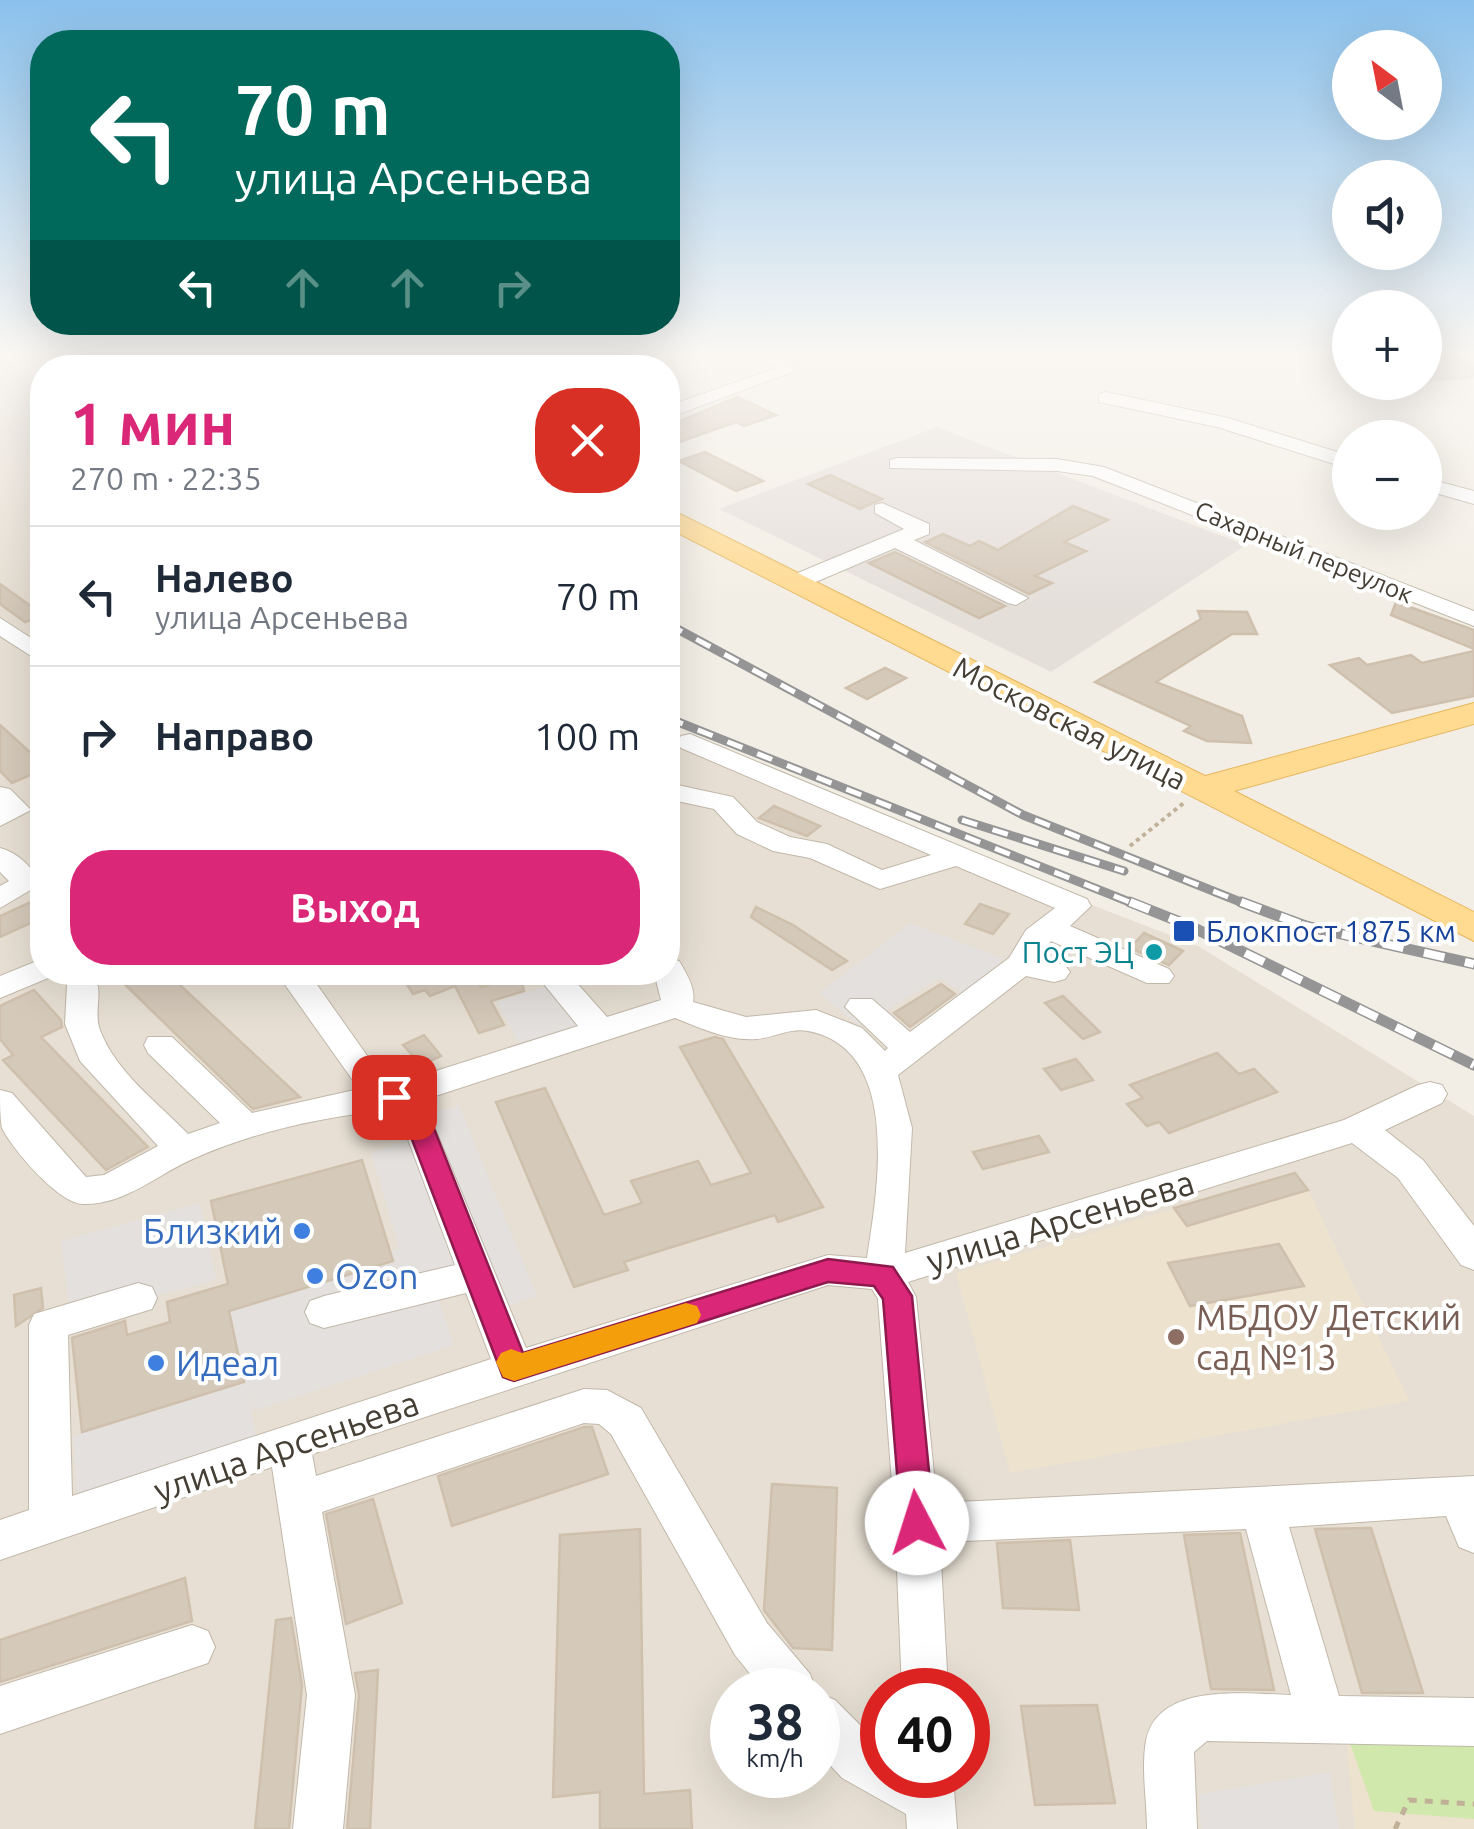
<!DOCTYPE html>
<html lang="ru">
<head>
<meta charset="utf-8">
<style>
	:root { --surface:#fff; --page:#f6f6f7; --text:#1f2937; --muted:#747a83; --line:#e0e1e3; --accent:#db2777 }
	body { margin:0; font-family:Ubuntu,sans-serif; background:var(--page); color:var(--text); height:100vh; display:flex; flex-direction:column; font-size:38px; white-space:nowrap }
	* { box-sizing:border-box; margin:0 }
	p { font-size:32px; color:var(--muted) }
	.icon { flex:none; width:55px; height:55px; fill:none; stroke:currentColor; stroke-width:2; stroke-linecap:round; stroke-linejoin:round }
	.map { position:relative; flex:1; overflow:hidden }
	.sheet { position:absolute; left:30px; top:355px; width:650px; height:630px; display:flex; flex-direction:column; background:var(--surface); border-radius:40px; box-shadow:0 10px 40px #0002 }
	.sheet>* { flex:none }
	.banner { position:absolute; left:30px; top:30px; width:650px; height:305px; border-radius:40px; box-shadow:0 10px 40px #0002; background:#00695c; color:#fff; overflow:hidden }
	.needle { width:65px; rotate:328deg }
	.controls { position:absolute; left:1332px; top:30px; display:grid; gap:20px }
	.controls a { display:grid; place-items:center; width:110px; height:110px; border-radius:50%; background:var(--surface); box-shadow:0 10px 40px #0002; font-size:50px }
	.speed { position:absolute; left:710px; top:1668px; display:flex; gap:20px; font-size:50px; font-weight:700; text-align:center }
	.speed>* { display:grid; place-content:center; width:130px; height:130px; border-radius:50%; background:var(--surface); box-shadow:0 10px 40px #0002; line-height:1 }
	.speed small { font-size:25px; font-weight:400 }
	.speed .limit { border:15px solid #d22; background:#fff; color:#111 }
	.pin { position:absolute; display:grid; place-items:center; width:85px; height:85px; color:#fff; margin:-42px; border-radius:20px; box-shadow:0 5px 15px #0006 }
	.me { position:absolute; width:110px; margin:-55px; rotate:355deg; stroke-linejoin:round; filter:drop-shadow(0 0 8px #0008) }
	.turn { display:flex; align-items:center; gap:35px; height:210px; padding:0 40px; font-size:45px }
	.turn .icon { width:130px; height:130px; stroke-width:2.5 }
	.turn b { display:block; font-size:70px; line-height:85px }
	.lanes { display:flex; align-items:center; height:95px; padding:0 40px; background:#0003; justify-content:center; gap:50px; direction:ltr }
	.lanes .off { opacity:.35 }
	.round { display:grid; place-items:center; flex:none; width:105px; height:105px; border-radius:40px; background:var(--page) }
	.summary { display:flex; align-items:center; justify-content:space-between; height:170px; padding:0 40px }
	h1 { font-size:60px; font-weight:700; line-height:75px; color:var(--accent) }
	.cta { display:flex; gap:20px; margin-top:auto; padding:20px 40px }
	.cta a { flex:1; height:115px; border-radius:40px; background:var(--accent); color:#fff; font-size:40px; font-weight:700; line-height:115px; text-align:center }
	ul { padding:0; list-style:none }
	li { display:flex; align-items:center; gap:30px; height:140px; padding:0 40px; border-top:2px solid var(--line) }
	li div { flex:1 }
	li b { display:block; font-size:38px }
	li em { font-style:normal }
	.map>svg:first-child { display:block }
	.residential { fill:#e7dfd3; fill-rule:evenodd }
	.industrial { fill:#e5dfda }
	.education { fill:#ece2ce }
	.green { fill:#d0e8ac }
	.parking { fill:#e3e0dd }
	.building { fill:#d5c9ba; stroke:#cfc0ad; stroke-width:2.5 }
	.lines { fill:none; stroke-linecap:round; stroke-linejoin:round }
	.minor-casing { stroke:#c1b8aa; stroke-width:2 }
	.major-casing { stroke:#e6b75f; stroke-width:2 }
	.path-far1 { stroke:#c0b098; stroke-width:4; stroke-dasharray:4 4; stroke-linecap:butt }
	.path { stroke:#c0b098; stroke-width:5; stroke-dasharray:8 8; stroke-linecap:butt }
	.minor { fill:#fff; fill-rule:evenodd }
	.major { fill:#ffda91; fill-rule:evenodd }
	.rail-far2-casing { stroke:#959595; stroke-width:6 }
	.rail-far1-casing { stroke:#959595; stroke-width:9 }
	.rail-casing { stroke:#959595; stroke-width:11 }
	.rail-far2 { stroke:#fff; stroke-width:4; stroke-dasharray:12; stroke-linecap:butt }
	.rail-far1 { stroke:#fff; stroke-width:5; stroke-dasharray:16; stroke-linecap:butt }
	.rail { stroke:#fff; stroke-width:8; stroke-dasharray:21; stroke-linecap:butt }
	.route { fill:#db2777; stroke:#8e194d; stroke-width:2.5 }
	.slow { fill:#f59e0b }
	.transit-dot { fill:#1a4fb4; stroke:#fff; stroke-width:4 }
	.culture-dot { fill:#0f9aa8; stroke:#fff; stroke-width:4 }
	.shop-dot { fill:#3f7fe0; stroke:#fff; stroke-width:4 }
	.education-dot { fill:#8d6e63; stroke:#fff; stroke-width:4 }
	.labels { text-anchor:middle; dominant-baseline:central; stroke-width:8; stroke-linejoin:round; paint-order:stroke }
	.far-street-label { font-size:25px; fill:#453e34; stroke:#fff }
	.street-label { font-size:30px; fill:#453e34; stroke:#fff }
	.transit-label { font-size:30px; fill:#164399; stroke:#fff; text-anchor:start }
	.culture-label { font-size:30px; fill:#0d838f; stroke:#fff; text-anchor:end }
	.near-street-label { font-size:35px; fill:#453e34; stroke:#fff }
	.near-shop-label { font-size:35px; fill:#366cbe; stroke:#fff; text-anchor:start }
	.near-education-label { font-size:35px; fill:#785e54; stroke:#fff; text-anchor:start }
</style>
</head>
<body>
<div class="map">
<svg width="1474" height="1829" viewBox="0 0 1474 1829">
	<rect width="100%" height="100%" fill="#f3eee5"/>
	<path class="residential" d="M0,354L42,386V972H668V741L1198,946L1474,1116V1829H0ZM732,1690H818V1775H732ZM882,1690H968V1775H882Z"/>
	<g class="industrial">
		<polygon points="423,353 642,353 597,367 452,368"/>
		<polygon points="937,427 1246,545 1051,672 719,509"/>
	</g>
	<g class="education">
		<polygon points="1295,1173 1308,1190 1409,1401 1010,1473 956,1273"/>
		<polygon points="1345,1729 1474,1732 1474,1829 1355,1829"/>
	</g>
	<polygon class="green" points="1345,1729 1474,1734 1474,1819 1374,1811"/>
	<g class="parking">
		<polygon points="910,923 1004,959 962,993 939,978 860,1027 819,993"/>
		<polygon points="549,985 589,1030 522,1050 497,1002"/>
		<polygon points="459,1105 537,1296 504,1307 429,1114"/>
		<polygon points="415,1139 464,1265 429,1272 454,1345 253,1411 248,1393 257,1440 77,1498 73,1436 246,1383 229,1311 392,1261 390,1252 399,1248 371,1152"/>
		<polygon points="200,1203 216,1280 70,1318 61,1241"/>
		<polygon points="1330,1772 1339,1829 1201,1829 1199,1794"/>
	</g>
	<g class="building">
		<polygon points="1425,353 1453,353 1474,368 1474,377 1425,381"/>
		<polygon points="737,397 776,415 744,426 736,422 668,446 668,426"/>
		<polygon points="705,452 763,481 736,491 679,461"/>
		<polygon points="830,475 882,499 860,509 808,484"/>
		<polygon points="1073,506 1108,520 1064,542 1086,551 1035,576 1052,583 1029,594 925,542 943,534 970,546 979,541 998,550"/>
		<polygon points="895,552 1005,606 979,618 869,563"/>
		<polygon points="0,584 42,614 42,616 25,622 0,604"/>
		<polygon points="1396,602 1474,630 1474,649 1391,615"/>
		<polygon points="1198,611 1247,612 1257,634 1232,634 1156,682 1242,716 1251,743 1207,741 1184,731 1191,726 1095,682 1201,619"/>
		<polygon points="1474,651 1474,696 1392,713 1330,665 1359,658 1367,665 1411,655 1422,663"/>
		<polygon points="885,668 906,678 867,699 846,688"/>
		<polygon points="0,725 42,763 42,770 12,783 0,771"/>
		<polygon points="774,806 820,826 807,836 759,818"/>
		<polygon points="42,897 42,918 0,937 0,916"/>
		<polygon points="980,904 1009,914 993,934 965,924"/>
		<polygon points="756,907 793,925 847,961 832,970 751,917"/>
		<polygon points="1144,933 1183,951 1169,965 1130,948"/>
		<polygon points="112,972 166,972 300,1097 253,1109"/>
		<polygon points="399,972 488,972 475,979 481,987 520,976 524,991 491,1001 504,1025 479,1033 455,986 430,996 425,990 413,994"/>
		<polygon points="941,984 955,994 910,1027 894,1013"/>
		<polygon points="34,990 61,1020 62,1027 41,1037 148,1147 106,1170 3,1060 13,1055 0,1039 0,1006"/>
		<polygon points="1063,996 1100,1032 1083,1039 1045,1003"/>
		<polygon points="424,1035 441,1056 421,1065 403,1045"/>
		<polygon points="715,1037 723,1039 823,1207 778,1222 775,1215 624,1262 628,1270 574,1287 496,1102 545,1088 604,1215 642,1203 631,1181 698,1161 711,1185 751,1173 680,1047"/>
		<polygon points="1217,1053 1239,1074 1254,1069 1277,1092 1169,1133 1159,1122 1147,1126 1127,1104 1143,1098 1130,1085"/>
		<polygon points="1076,1059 1093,1080 1061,1090 1044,1069"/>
		<polygon points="1039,1136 1049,1152 983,1169 973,1152"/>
		<polygon points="362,1160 393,1261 229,1311 244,1382 82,1432 72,1338 125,1321 127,1335 170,1322 167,1302 228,1284 211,1201"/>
		<polygon points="1295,1173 1308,1190 1187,1226 1174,1208"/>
		<polygon points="1279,1244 1304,1286 1190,1306 1168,1263"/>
		<polygon points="41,1288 43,1308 16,1326 14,1295"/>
		<polygon points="584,1427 592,1427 608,1474 452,1526 438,1476"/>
		<polygon points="772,1484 837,1488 832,1650 793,1648 764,1610"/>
		<polygon points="373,1499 402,1603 346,1624 326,1514"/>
		<polygon points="1371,1528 1423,1693 1362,1693 1315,1529"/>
		<polygon points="640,1529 644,1794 690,1790 692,1829 600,1829 600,1792 553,1797 560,1535"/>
		<polygon points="1240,1533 1274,1690 1211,1689 1184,1535"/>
		<polygon points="1070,1540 1079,1610 1003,1608 997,1543"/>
		<polygon points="185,1578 192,1621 0,1682 0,1640"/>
		<polygon points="291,1618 302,1685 289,1829 255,1829 276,1620"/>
		<polygon points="378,1670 370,1829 347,1829 359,1695 355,1673"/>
		<polygon points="1097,1705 1115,1803 1035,1805 1021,1706"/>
	</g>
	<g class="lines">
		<defs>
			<g id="minor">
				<polygon points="662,353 688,353 655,368 627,368"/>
				<polygon points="744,353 769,353 790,361 795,371 668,418 668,406 776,368"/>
				<polygon points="1106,392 1228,418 1350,456 1350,469 1217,427 1099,402 1099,394"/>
				<polygon points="897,458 1057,459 1104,467 1474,611 1474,626 1093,476 1057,471 890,468 890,460"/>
				<polygon points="1425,478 1474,491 1474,504 1425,490"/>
				<polygon points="882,503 929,524 929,534 914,540 1028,598 1016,605 1008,603 895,548 804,587 788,587 788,577 904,529 875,513 875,505"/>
				<polygon points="0,618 42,645 42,663 0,636"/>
				<path d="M690,734L1087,899L1091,906L1070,926L1169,969L1174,976L1169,983H1147L1051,941L1039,959L1065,965L1070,972L1065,979L1054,982L1026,976L898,1075L912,1128L905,1253L1344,1120L1418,1085L1430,1082L1442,1085L1447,1094L1442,1103L1385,1130L1423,1160L1474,1226V1270L1461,1265L1398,1178L1352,1143L908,1282L916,1297L937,1503L1474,1476V1553L1459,1547L1446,1516L1289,1527L1339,1696L1474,1698V1746L1207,1741L1194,1752L1197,1829H1147C1147,1802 1141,1768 1146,1741C1157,1681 1248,1694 1291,1695L1246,1529L940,1542L948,1690H902L895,1523L878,1299L872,1289L828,1285L312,1454L316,1476L584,1389L607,1390L641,1408L767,1623L810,1674L816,1690H763L735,1655L611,1434L599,1424L584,1423L322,1512L355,1695L343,1829H293L307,1695L272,1467L0,1560V1520L29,1510V1325L34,1314L138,1283L152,1287L157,1298L152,1309L68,1335L72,1496L491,1359L466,1293L324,1328L310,1323L305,1312L310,1301L324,1296L455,1265L400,1118L388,1110C322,1117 256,1131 195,1158C157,1174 126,1205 83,1204C59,1204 12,1149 2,1128C0,1118 0,1101 0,1090L12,1093L86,1177L104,1175L158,1146L80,1061L65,1024L67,985L57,972L94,975C104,991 93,1012 100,1030C115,1071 157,1102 188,1134L220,1123L148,1053L144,1045L148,1037H172L252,1113L359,1089L276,972H308L368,1057L398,1083L578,1026L534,972H567L607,1017L661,1000L654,972H668V958L679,961C686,972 696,989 693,1002L746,1017L816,1010L862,1028L885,1051L888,1048L845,1007L850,999H872L910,1032L1009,958L1026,930L1055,908L956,866L880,889L810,858L773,851L737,834L714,809L668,799V783L733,797L757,822L790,837L827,844L882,870L931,855L681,748L677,742L681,736ZM675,1018C700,1028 728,1041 756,1039C773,1038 791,1027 808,1031C903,1049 877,1192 867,1258L828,1255L526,1348L423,1100Z"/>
				<polygon points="0,787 10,789 31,810 0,826"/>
				<path d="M0,848C16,852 36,868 39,885L0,908V886L9,881L0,872Z"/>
				<polygon points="42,959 42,972 55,972 53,976 0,998 0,976"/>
				<polygon points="192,1625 208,1631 215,1647 208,1663 0,1734 0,1686"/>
				<polygon points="818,1693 835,1700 882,1747 882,1775 953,1775 957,1829 907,1829 906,1814 842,1778 818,1752"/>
			</g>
			<g id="major">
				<polygon points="334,353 364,353 387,368 356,368"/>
				<polygon points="668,508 1205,776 1474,703 1474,724 1234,791 1474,912 1474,941 668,528"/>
			</g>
		</defs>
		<use href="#minor" class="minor-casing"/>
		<use href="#major" class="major-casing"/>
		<polyline class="path-far1" points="1130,846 1185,802"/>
		<polyline class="path" points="1395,1829 1409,1800 1474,1804"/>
		<use href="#minor" class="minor"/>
		<use href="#major" class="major"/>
		<defs>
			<g id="rail-far2">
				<polyline points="75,353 95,368"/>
				<polyline points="181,353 205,368"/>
			</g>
			<g id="rail-far1">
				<polyline points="668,624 1023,815 1248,905"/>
				<polyline points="668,718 1137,905"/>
				<polyline points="962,820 1124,871"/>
			</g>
			<g id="rail">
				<polyline points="1130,902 1190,926 1474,1065"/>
				<polyline points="1241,902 1311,928"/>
				<polyline points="1301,925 1474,964"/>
			</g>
		</defs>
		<use href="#rail-far2" class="rail-far2-casing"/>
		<use href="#rail-far1" class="rail-far1-casing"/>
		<use href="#rail" class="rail-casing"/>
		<use href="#rail-far2" class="rail-far2"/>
		<use href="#rail-far1" class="rail-far1"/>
		<use href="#rail" class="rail"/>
	</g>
	<linearGradient id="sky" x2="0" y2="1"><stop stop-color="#8bc1ec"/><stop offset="0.58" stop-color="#faf7f3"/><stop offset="1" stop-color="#faf7f3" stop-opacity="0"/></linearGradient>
	<rect width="1474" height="609" fill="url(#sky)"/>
	<polygon class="route" points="394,1088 427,1111 523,1353 828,1259 893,1267 912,1296 934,1523 929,1534 917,1538 906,1534 901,1523 883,1299 874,1286 828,1282 514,1381 503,1377 403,1116 381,1097"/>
	<polygon class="slow" points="686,1303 697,1306 701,1315 697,1323 514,1381 503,1377 496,1362 501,1353 511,1349 522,1353"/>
	<rect class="transit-dot" x="1172" y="919" width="24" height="24" rx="5"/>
	<circle class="culture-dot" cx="1154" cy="952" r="10"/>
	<g class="shop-dot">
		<circle cx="302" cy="1231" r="10"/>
		<circle cx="315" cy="1276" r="10"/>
		<circle cx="156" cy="1363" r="10"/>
	</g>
	<circle class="education-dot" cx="1176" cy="1337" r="10"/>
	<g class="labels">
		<g class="far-street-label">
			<text transform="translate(1304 552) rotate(22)">Сахарный переулок</text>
		</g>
		<g class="street-label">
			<text transform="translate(1070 723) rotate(27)">Московская улица</text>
		</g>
		<g class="transit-label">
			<text x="1206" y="931">Блокпост 1875 км</text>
		</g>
		<g class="culture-label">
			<text x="1134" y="952">Пост ЭЦ</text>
		</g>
		<g class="near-street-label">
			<text transform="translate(1060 1221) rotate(-17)">улица Арсеньева</text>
			<text transform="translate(286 1446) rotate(-19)">улица Арсеньева</text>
		</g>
		<g class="near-shop-label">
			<text x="282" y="1231" text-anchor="end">Близкий</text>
			<text x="335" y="1276">Ozon</text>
			<text x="176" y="1363">Идеал</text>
		</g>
		<g class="near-education-label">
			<text x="1196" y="1317">МБДОУ Детский<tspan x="1196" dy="40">сад №13</tspan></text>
		</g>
	</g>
</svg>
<div class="controls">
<a><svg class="needle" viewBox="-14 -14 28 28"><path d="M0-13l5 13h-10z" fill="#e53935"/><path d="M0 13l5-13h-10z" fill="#747a83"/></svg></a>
<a><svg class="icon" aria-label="sound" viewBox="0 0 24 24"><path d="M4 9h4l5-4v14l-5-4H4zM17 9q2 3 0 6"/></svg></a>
<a>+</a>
<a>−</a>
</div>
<div class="speed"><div>38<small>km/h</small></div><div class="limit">40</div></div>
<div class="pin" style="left:394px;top:1097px;background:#d93025"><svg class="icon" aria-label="arrive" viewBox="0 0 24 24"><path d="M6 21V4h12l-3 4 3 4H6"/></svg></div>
<svg class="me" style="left:917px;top:1523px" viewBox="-20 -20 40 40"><circle r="19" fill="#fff"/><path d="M0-13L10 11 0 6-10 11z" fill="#db2777"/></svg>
<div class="banner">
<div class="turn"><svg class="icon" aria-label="left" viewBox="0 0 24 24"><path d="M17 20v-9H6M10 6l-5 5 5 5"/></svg><div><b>70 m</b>улица Арсеньева</div></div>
<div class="lanes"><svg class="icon" aria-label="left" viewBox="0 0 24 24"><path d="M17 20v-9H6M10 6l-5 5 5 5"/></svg><svg class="icon off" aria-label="ahead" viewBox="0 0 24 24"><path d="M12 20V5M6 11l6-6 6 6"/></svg><svg class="icon off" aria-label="ahead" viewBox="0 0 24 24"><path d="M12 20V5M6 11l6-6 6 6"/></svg><svg class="icon off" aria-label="right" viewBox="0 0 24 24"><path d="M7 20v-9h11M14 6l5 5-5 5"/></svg></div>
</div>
<section class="sheet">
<div class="summary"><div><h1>1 мин</h1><p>270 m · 22:35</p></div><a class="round" style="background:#d93025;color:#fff"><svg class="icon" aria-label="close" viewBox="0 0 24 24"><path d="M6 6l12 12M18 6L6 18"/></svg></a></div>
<ul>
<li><svg class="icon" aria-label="left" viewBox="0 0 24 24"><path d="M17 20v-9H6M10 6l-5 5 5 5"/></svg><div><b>Налево</b><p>улица Арсеньева</p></div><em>70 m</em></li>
<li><svg class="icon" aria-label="right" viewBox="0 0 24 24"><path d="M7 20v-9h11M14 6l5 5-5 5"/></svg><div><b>Направо</b></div><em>100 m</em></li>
</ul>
<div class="cta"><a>Выход</a></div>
</section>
</div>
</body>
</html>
